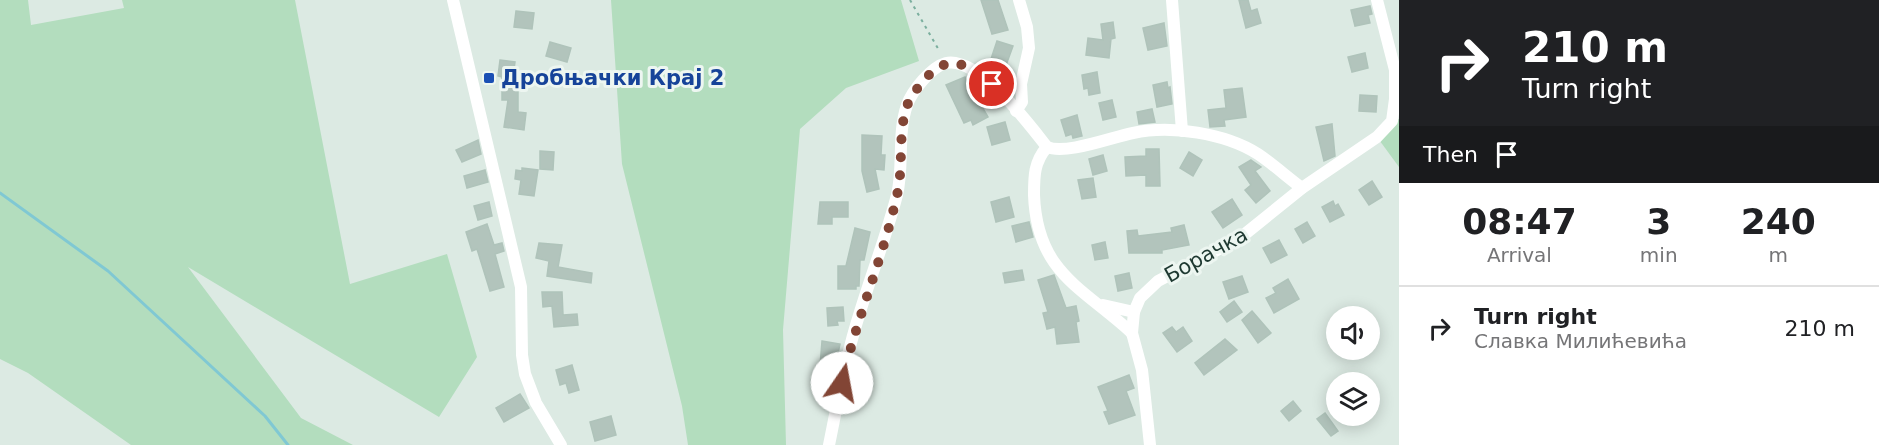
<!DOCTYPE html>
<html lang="en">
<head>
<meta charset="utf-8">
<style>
	:root { --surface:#fff; --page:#f2f2f2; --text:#202124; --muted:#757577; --line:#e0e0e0 }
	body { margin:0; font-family:"DejaVu Sans",sans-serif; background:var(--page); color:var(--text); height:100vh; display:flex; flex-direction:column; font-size:22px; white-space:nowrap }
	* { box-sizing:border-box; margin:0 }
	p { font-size:20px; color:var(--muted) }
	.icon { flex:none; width:33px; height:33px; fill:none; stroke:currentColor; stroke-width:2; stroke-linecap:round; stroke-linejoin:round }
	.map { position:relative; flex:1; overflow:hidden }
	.details { display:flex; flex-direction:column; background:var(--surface); width:480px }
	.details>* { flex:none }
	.guide { background:#202124; color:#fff; overflow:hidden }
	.tools { position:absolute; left:1326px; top:306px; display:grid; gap:12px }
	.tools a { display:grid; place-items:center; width:54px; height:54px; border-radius:50%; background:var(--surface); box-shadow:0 3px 15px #0003; font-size:30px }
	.pin { position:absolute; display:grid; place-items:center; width:51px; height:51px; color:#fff; margin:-26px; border:3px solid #fff; border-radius:50%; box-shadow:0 2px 6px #0007 }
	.me { position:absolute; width:66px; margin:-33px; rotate:12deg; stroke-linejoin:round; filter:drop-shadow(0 0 4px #0008) }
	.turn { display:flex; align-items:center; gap:21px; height:126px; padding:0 24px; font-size:27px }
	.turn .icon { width:78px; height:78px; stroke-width:2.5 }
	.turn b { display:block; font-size:42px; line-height:51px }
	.then { display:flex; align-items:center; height:57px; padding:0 24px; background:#0003; gap:12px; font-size:22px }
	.eta { display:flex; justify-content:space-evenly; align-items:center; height:102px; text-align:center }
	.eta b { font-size:36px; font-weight:800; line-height:42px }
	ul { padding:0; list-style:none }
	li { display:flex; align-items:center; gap:18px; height:84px; padding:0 24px; border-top:2px solid var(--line) }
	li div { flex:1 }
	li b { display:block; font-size:22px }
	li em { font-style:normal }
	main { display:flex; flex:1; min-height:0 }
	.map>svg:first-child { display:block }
	.green { fill:#b3ddbe }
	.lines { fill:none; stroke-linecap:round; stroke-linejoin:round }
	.stream { stroke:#80c8d3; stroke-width:3 }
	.building { fill:#b2c4bc; stroke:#afc3ba; stroke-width:1.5 }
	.path { stroke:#7baf9e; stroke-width:2; stroke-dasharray:3 4.5; stroke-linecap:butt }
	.minor { stroke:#fff; stroke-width:12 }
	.route { stroke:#824535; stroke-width:10; stroke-dasharray:0 18 }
	.transit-dot { fill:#1a4fb4; stroke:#edf6f1; stroke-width:2 }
	.labels { text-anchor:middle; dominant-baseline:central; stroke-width:6; stroke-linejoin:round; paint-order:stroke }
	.transit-label { font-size:21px; font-weight:bold; fill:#164399; stroke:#edf6f1; text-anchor:start }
	.street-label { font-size:21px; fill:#1e3931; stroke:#edf6f1 }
</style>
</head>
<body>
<main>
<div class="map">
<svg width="1399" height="445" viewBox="0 0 1399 445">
	<rect width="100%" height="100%" fill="#dceae3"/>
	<g class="green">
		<polygon points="0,0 28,0 31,25 124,8 122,0 295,0 350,284 447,254 477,357 439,417 188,267 301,418 353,445 131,445 28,373 0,359"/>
		<polygon points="611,0 901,0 919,61 846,88 800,129 783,330 786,445 688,445 682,406 622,164"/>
		<polygon points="1399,119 1399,167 1377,137 1392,121"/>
	</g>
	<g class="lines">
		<polyline class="stream" points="0,193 108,271 265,416 288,445"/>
	</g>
	<g class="building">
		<polygon points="981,0 998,0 1008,30 992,34"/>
		<polygon points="1239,0 1248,0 1251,11 1257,9 1261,23 1246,28"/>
		<polygon points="1370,6 1372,14 1368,15 1370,23 1355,26 1351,10"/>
		<polygon points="516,11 534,13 532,29 514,27"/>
		<polygon points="1113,22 1115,38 1111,39 1109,58 1086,55 1088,38 1103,40 1101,24"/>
		<polygon points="1164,23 1167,46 1148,50 1143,28"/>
		<polygon points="997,41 1013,46 1005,68 990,62"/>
		<polygon points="550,42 571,48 567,62 546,56"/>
		<polygon points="1365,53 1368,68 1352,72 1348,57"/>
		<polygon points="500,60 515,62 512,84 518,84 518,112 526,113 524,130 504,127 508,100 502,100 502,77 498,76"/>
		<polygon points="1097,72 1100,93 1089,95 1088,88 1084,89 1082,75"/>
		<polygon points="965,77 978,106 981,105 988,117 973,125 971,120 964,123 946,85"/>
		<polygon points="1167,82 1168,88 1170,87 1172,104 1157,107 1153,85"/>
		<polygon points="1242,88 1246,117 1224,120 1225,126 1210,127 1208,110 1226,108 1224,90"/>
		<polygon points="1360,95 1377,96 1376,112 1359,111"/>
		<polygon points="1112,100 1116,117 1103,120 1099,103"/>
		<polygon points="1152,109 1155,122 1139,124 1137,112"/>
		<polygon points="1077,115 1082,136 1073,138 1072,134 1066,136 1061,120"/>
		<polygon points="1005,122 1010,140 992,145 987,127"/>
		<polygon points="1332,124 1335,156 1324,161 1316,127"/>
		<polygon points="862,135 882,136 881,155 885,155 884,170 875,169 879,189 867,192 862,171"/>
		<polygon points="478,140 481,154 462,162 456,150"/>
		<polygon points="1146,149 1159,149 1160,186 1146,186 1146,175 1126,176 1125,157 1146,156"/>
		<polygon points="540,151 554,152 553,170 540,169"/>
		<polygon points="1189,152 1202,160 1193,176 1180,168"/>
		<polygon points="1103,155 1107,171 1093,175 1089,159"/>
		<polygon points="1251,160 1261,167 1255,171 1270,191 1256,203 1245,190 1251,185 1239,167"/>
		<polygon points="522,168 538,170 534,196 519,194 521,180 515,179 516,170 522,171"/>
		<polygon points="485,170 488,182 467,188 464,176"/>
		<polygon points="1093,178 1096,197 1082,199 1078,180"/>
		<polygon points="1372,181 1382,197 1369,205 1359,190"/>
		<polygon points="1009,197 1014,217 996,222 991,202"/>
		<polygon points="1232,199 1242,215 1223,228 1212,212"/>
		<polygon points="1333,201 1335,206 1338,204 1344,215 1330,222 1322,207"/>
		<polygon points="489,202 492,216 478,220 474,206"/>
		<polygon points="820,202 848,202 848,217 832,217 832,224 818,224"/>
		<polygon points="1029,222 1033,237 1016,242 1012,226"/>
		<polygon points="1307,222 1315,236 1303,243 1295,229"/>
		<polygon points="487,224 494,245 502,243 504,251 495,254 504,287 490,291 477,249 472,251 466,232"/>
		<polygon points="1184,225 1189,245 1162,250 1162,253 1129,253 1127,231 1137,230 1138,236 1172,232 1171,228"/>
		<polygon points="855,228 870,232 864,260 860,260 859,286 856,286 856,289 838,289 838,266 846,266"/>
		<polygon points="1279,240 1287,255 1271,263 1263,248"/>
		<polygon points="1105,242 1108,258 1095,260 1092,245"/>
		<polygon points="539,243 562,245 558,267 592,273 591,283 547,276 549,261 536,258"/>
		<polygon points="1022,270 1024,280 1005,283 1003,273"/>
		<polygon points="1129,273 1132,288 1118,291 1115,276"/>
		<polygon points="1054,275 1066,308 1076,306 1079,321 1076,322 1079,342 1057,344 1055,327 1047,329 1043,313 1048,312 1038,280"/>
		<polygon points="1242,276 1248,292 1229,299 1223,282"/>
		<polygon points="1288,279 1299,299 1274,313 1266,298 1276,293 1273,288"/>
		<polygon points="542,292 562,292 563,315 577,314 578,325 554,327 552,306 543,307"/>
		<polygon points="1234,301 1242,312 1227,322 1220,312"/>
		<polygon points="843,307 844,321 837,321 838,325 828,326 827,308"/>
		<polygon points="1252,311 1271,333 1258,343 1242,320"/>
		<polygon points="1172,327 1176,332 1183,327 1192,341 1177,352 1163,333"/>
		<polygon points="1225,339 1237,350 1204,375 1195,363"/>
		<polygon points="822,341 840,344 835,367 820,366"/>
		<polygon points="572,365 579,390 569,393 566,383 560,385 556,370"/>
		<polygon points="1129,375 1134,388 1126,391 1135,415 1109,424 1104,412 1108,411 1098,387"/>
		<polygon points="520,394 529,408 504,422 496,408"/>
		<polygon points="1293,401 1301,411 1289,421 1281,411"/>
		<polygon points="1325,413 1338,431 1331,436 1317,419"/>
		<polygon points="611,416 616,435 595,441 590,422"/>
	</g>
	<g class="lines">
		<polyline class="path" points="910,0 940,52"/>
		<g class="minor">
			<polyline points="453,0 521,287 522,355 525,374 536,403 561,445"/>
			<polyline points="1172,0 1182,131"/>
			<polyline points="1377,0 1395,70 1399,76"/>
			<polyline points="1016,111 1022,102 1021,84 1029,48 1027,27 1019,0"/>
			<path d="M1047,147C1066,155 1112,137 1133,133C1171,125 1225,133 1258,154C1273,164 1287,177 1302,188"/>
			<path d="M1047,147C1034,162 1034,176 1034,195C1037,273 1082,287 1132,333"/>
			<polyline points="1103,305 1134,312"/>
			<path d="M829,445C836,411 842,376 851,343C864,293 884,245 897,195C904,166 897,134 907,105C912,91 931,67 946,63C978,56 1029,124 1047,147"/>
			<polyline points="1150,445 1142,370 1132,333 1134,312 1140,298 1158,281 1240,238 1302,188 1377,137 1392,121 1395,99 1395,70"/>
		</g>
	</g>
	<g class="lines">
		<path class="route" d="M842,383C856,319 883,259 897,195C903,170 899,142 904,117C906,104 912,95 920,85C946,52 963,61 992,84"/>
	</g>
	<rect class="transit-dot" x="483" y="72" width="12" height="12" rx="3"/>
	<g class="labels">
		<g class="transit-label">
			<text x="501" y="78">Дробњачки Крај 2</text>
		</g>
		<g class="street-label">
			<text transform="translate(1206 255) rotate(-29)">Борачка</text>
		</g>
	</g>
</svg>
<div class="tools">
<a><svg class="icon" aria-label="sound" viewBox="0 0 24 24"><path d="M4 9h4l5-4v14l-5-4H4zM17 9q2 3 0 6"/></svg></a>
<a><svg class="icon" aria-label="layers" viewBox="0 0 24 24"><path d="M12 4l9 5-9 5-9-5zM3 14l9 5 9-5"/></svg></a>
</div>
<div class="pin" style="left:992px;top:84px;background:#d93025"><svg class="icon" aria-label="arrive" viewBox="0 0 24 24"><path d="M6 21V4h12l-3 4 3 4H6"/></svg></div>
<svg class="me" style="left:842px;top:383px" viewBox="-20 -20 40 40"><circle r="19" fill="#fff"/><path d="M0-13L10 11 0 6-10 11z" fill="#824535"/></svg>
</div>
<section class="details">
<div class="guide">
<div class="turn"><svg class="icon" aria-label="right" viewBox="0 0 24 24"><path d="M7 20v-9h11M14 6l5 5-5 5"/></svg><div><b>210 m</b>Turn right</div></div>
<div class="then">Then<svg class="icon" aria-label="arrive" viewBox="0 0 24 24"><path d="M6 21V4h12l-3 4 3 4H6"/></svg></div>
</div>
<div class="eta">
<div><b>08:47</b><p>Arrival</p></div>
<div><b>3</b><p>min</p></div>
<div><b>240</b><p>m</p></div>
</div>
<ul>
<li><svg class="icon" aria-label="right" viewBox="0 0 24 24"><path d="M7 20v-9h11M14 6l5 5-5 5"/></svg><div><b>Turn right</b><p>Славка Милићевића</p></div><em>210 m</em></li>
</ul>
</section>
</main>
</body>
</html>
